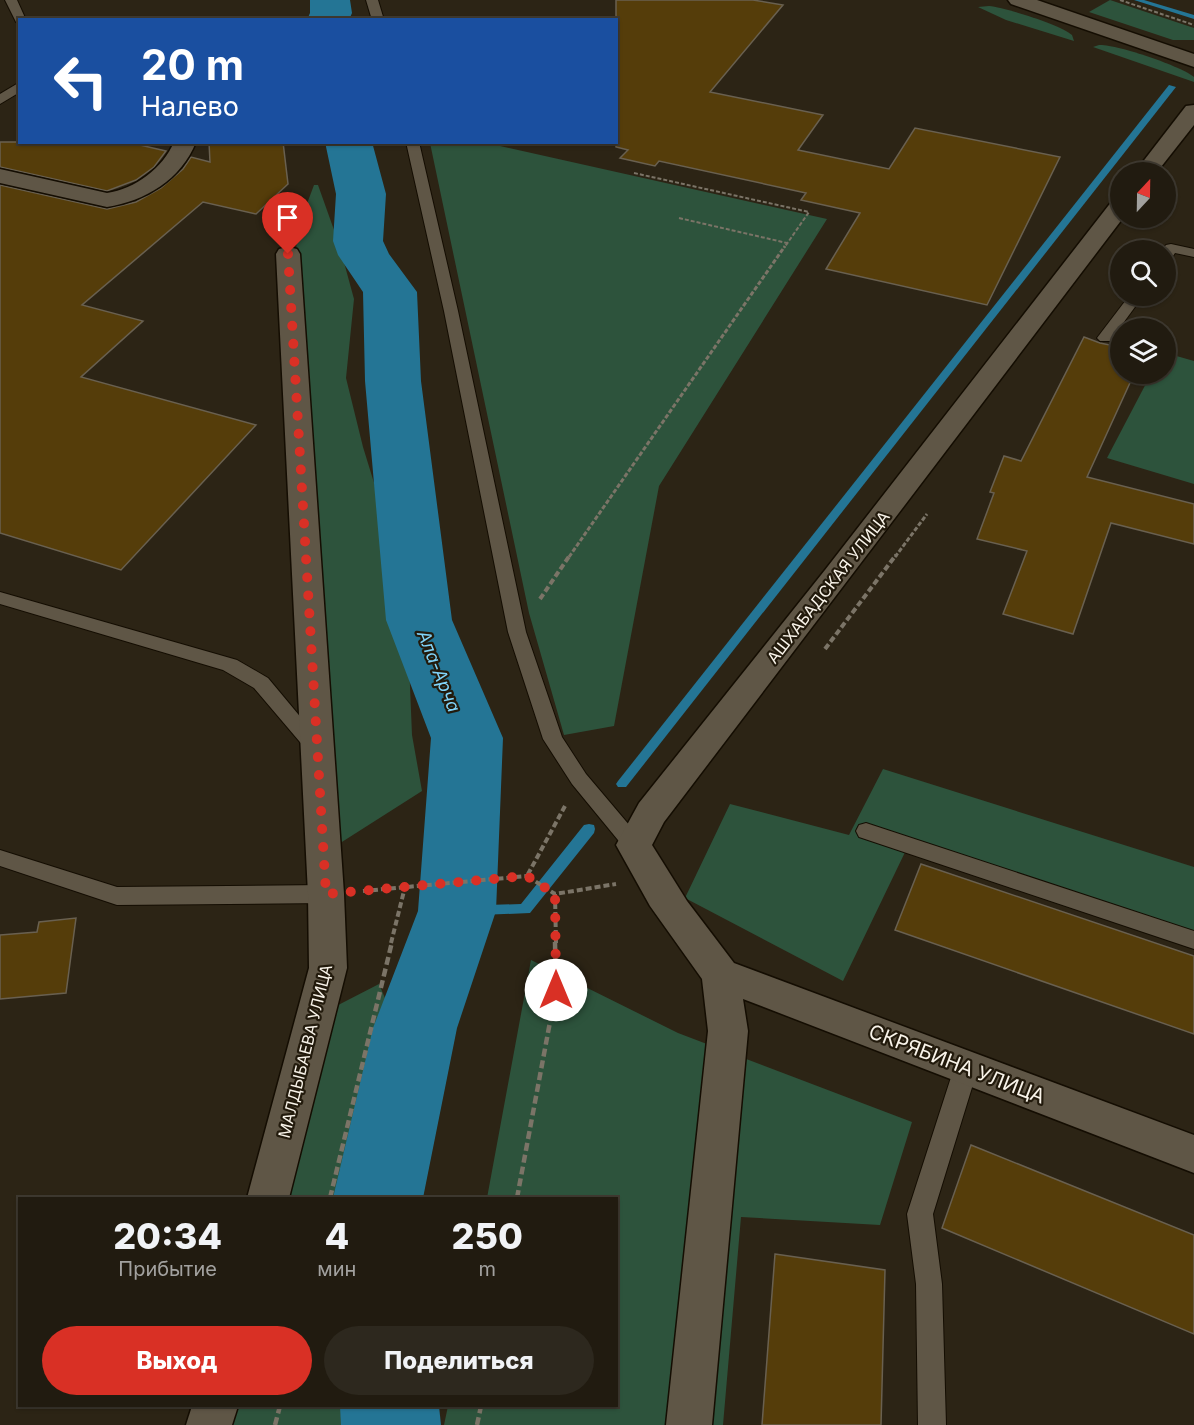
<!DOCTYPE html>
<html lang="ru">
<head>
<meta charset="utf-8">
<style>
	:root { --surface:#211b10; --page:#2d281e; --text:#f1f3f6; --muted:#a2a19f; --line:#3e3930; --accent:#d93025 }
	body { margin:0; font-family:Inter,sans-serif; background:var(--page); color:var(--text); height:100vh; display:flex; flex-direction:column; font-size:22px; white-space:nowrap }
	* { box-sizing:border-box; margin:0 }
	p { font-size:20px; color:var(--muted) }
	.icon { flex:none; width:33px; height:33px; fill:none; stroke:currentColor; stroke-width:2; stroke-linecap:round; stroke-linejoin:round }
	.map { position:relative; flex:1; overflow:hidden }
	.details { position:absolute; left:18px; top:1197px; width:600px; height:210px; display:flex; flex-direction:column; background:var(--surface); border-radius:0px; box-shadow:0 2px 4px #0004,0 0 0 2px var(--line) }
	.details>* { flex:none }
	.hud { position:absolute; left:18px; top:18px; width:600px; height:126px; border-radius:0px; box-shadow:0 2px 4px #0004,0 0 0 2px var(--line); background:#1a4fa0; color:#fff; overflow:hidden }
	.needle { width:39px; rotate:22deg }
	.tools { position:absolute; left:1110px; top:162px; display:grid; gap:12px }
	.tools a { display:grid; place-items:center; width:66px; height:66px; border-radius:50%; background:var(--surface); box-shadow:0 2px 4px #0004,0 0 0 2px var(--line); font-size:30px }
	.pin { position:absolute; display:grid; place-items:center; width:51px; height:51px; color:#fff; margin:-62px -26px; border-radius:50% 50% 50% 0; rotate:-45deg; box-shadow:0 0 6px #0007 }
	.pin .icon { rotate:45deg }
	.me { position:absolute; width:66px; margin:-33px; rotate:0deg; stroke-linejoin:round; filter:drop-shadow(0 0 4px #0008) }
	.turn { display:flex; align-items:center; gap:21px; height:126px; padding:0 24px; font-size:27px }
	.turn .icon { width:78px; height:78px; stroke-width:2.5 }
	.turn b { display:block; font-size:42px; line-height:51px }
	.eta { display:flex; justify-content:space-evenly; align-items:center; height:102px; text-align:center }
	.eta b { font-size:36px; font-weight:800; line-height:42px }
	.cta { display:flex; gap:12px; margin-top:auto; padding:12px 24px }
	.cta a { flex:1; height:69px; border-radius:36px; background:var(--accent); color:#fff; font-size:24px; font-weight:800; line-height:69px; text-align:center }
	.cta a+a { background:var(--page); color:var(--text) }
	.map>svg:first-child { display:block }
	.green { fill:#2d533c }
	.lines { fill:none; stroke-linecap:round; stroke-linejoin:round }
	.stream { fill:#247595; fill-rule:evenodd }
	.river { fill:#247595; fill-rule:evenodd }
	.building { fill:#553d0a; stroke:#696050; stroke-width:1.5 }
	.lane-casing { stroke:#140d02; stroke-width:2 }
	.street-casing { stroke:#140d02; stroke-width:3 }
	.secondary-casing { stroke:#140d02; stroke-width:3 }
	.path-far3 { stroke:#7b7467; stroke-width:2; stroke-dasharray:4 2; stroke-linecap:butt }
	.path-far2 { stroke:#7b7467; stroke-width:3; stroke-dasharray:4.5 2; stroke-linecap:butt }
	.path-far1 { stroke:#7b7467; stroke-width:4; stroke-dasharray:6 3; stroke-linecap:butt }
	.path { stroke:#7b7467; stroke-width:4.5; stroke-dasharray:8 4; stroke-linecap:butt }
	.lane { fill:#5f5646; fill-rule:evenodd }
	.street { fill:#5f5646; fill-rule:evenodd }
	.secondary { fill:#5f5646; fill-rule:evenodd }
	.route { stroke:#d93025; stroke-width:10; stroke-dasharray:0 18 }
	.labels { text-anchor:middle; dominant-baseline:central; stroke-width:4.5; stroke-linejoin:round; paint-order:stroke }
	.street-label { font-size:16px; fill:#f9f4ea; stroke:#221a0c }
	.water-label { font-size:18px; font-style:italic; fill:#81d4f9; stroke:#221a0c }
	.near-street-label { font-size:20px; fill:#f9f4ea; stroke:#221a0c }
</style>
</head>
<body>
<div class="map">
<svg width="1194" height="1425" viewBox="0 0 1194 1425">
	<rect width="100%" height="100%" fill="#2c2415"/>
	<g class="green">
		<polygon points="1110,0 1194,28 1194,40 1173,40 1089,12"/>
		<path d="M989,6C1006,8 1059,24 1072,35L1074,41L1006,20L978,7Z"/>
		<path d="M1099,45C1116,44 1181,66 1194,77V82L1093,47Z"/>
		<polygon points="430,143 487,143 827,219 659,486 614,726 564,735 529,613"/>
		<polygon points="314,185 318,185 339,244 354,299 346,378 363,447 387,525 408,638 412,735 422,791 334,847 303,446 296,233"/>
		<polygon points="1166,353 1194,361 1194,484 1107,458 1151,374 1166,374"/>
		<polygon points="883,769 1194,867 1194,940 908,846 843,981 685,898 730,804 849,835"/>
		<polygon points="531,960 678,1033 912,1122 880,1225 741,1217 723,1425 444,1425 448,1406 616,1406 616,1198 487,1198"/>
		<polygon points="379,984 399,1031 355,1180 355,1198 272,1198 313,1018"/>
		<polygon points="224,1406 356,1406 349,1425 220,1425"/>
	</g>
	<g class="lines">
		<g class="stream">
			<polygon points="1134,0 1144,0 1194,15 1194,19"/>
			<polygon points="1169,85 1176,87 626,787 618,787 616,784 618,781"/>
			<polygon points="589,824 594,825 595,829 594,833 530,913 457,916 452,915 450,911 452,907 457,906 521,904 584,825"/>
		</g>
		<g class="river">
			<polygon points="310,0 350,0 352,13 349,20 307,20 310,13"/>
			<polygon points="325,142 372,142 386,194 383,241 389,254 417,292 421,381 452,620 503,738 496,911 457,1028 423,1198 333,1198 373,1028 418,911 431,738 386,620 365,381 363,292 338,255 333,241 336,194"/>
			<polygon points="340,1406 439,1406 441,1425 341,1425"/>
		</g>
	</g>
	<g class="building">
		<polygon points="616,0 753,0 783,5 710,92 823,115 798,150 889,169 915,128 1060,157 987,305 826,269 860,213 801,200 806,193 659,161 655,166 620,158 628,150 616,147"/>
		<polygon points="0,142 127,142 166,151 154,167 136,180 107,191 0,167"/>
		<polygon points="209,142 283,142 288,184 256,214 203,202 82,305 143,321 81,377 256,425 121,570 0,533 0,185 107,209 136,202 161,188 183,169 191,157 210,162"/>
		<polygon points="1084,337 1100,343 1120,347 1120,374 1134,374 1087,477 1194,504 1194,544 1111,523 1073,634 1003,614 1027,551 977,539 994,493 990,492 1004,456 1021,461"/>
		<polygon points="921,864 1194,956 1194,1034 895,930"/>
		<polygon points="76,918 66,993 0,999 0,935 37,932 39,922"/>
		<polygon points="971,1145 1194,1235 1194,1334 942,1228"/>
		<polygon points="775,1254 885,1270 881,1425 762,1425"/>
	</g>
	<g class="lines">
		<defs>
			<g id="lane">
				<polygon points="5,0 17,0 26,20 20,20 20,23 16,22"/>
				<polygon points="366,0 378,0 384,20 372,20"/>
				<polygon points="20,82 20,92 0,104 0,94"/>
				<polygon points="406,142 419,142 458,311 526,632 562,737 586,774 641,839 645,845 641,851 634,853 627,851 572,784 543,739 508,632 444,311"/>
				<polygon points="1171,244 1194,249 1194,257 1175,253 1171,259 1166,260 1166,250 1162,250 1166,245"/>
				<polygon points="1129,296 1143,296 1110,341 1100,341 1097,338"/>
				<polygon points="0,592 237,660 268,678 328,750 325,755 318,757 311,755 254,688 223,670 0,604"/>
				<polygon points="866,823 1194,931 1194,949 859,837 856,831 859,825"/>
				<polygon points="0,850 117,887 326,885 334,888 337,894 334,900 326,903 117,905 0,866"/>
				<polygon points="966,1058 974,1061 978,1068 933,1214 942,1284 946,1425 918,1425 916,1284 907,1214 954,1068 958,1061"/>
			</g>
			<g id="street">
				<polygon points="1194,105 1194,125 1157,172 1135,172 1186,106"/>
				<path d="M174,142H196C181,180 145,201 107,207L0,183V169L107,193C135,189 163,168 174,142Z"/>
				<polygon points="1120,199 1120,218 1123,218 664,822 652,845 687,901 734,963 1194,1135 1194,1173 743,999 748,1031 712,1425 666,1425 708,1031 702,979 650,906 616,845 639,803 825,570 1112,201"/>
				<polygon points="288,247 297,249 300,254 344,894 347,968 289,1198 247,1198 309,968 308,894 276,254 279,249"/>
				<polygon points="192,1406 238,1406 232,1425 186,1425"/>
			</g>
			<polygon id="secondary" points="1008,0 1037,0 1194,54 1194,67 1011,4"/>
		</defs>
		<use href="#lane" class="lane-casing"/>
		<use href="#street" class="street-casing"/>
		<use href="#secondary" class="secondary-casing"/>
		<g class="path-far3">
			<polyline points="1120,0 1194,25"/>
			<polyline points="634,173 809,212 784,248"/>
			<polyline points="679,218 787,243"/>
		</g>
		<g class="path-far2">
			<polyline points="569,557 785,246"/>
			<polyline points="895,557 927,514"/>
		</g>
		<g class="path-far1">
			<polyline points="540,599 570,555"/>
			<polyline points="825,649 896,555"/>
			<polyline points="565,806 527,876 555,894 616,884"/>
			<polyline points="363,891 527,876"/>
			<polyline points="555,894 556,943"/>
			<polyline points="391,943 405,887"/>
		</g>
		<g class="path">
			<polyline points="330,1198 392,942"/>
			<polyline points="517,1198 556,990 555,942"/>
			<polyline points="275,1425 280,1406"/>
			<polyline points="477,1425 481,1406"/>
		</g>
		<use href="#lane" class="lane"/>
		<use href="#street" class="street"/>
		<use href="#secondary" class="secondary"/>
	</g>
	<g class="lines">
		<polyline class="route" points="288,254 326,894 527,876 555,894 556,990"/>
	</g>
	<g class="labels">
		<g class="street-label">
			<text transform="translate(828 587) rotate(-52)">АШХАБАДСКАЯ УЛИЦА</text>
			<text transform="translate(305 1051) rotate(-76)">МАЛДЫБАЕВА УЛИЦА</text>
		</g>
		<g class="water-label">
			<text transform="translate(439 671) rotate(68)">Ала-Арча</text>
		</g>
		<g class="near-street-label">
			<text transform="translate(957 1064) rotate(21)">СКРЯБИНА УЛИЦА</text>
		</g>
	</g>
</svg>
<div class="tools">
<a><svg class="needle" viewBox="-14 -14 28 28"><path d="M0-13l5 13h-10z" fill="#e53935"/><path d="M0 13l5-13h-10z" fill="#a2a19f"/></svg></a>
<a><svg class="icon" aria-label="search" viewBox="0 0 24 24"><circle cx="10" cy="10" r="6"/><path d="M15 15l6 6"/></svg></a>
<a><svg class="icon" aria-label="layers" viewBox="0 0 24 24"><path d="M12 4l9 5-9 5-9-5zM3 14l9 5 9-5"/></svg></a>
</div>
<div class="pin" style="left:288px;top:254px;background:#d93025"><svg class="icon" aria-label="arrive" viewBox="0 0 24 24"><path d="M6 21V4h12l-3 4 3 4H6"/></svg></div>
<svg class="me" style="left:556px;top:990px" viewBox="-20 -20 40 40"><circle r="19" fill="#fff"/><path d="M0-13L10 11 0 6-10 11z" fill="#d93025"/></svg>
<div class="hud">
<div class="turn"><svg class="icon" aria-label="left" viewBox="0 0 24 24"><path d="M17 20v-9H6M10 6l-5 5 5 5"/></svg><div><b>20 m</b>Налево</div></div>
</div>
<section class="details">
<div class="eta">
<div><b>20:34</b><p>Прибытие</p></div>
<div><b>4</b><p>мин</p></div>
<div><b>250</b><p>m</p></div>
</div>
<div class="cta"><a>Выход</a><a>Поделиться</a></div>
</section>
</div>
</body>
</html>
